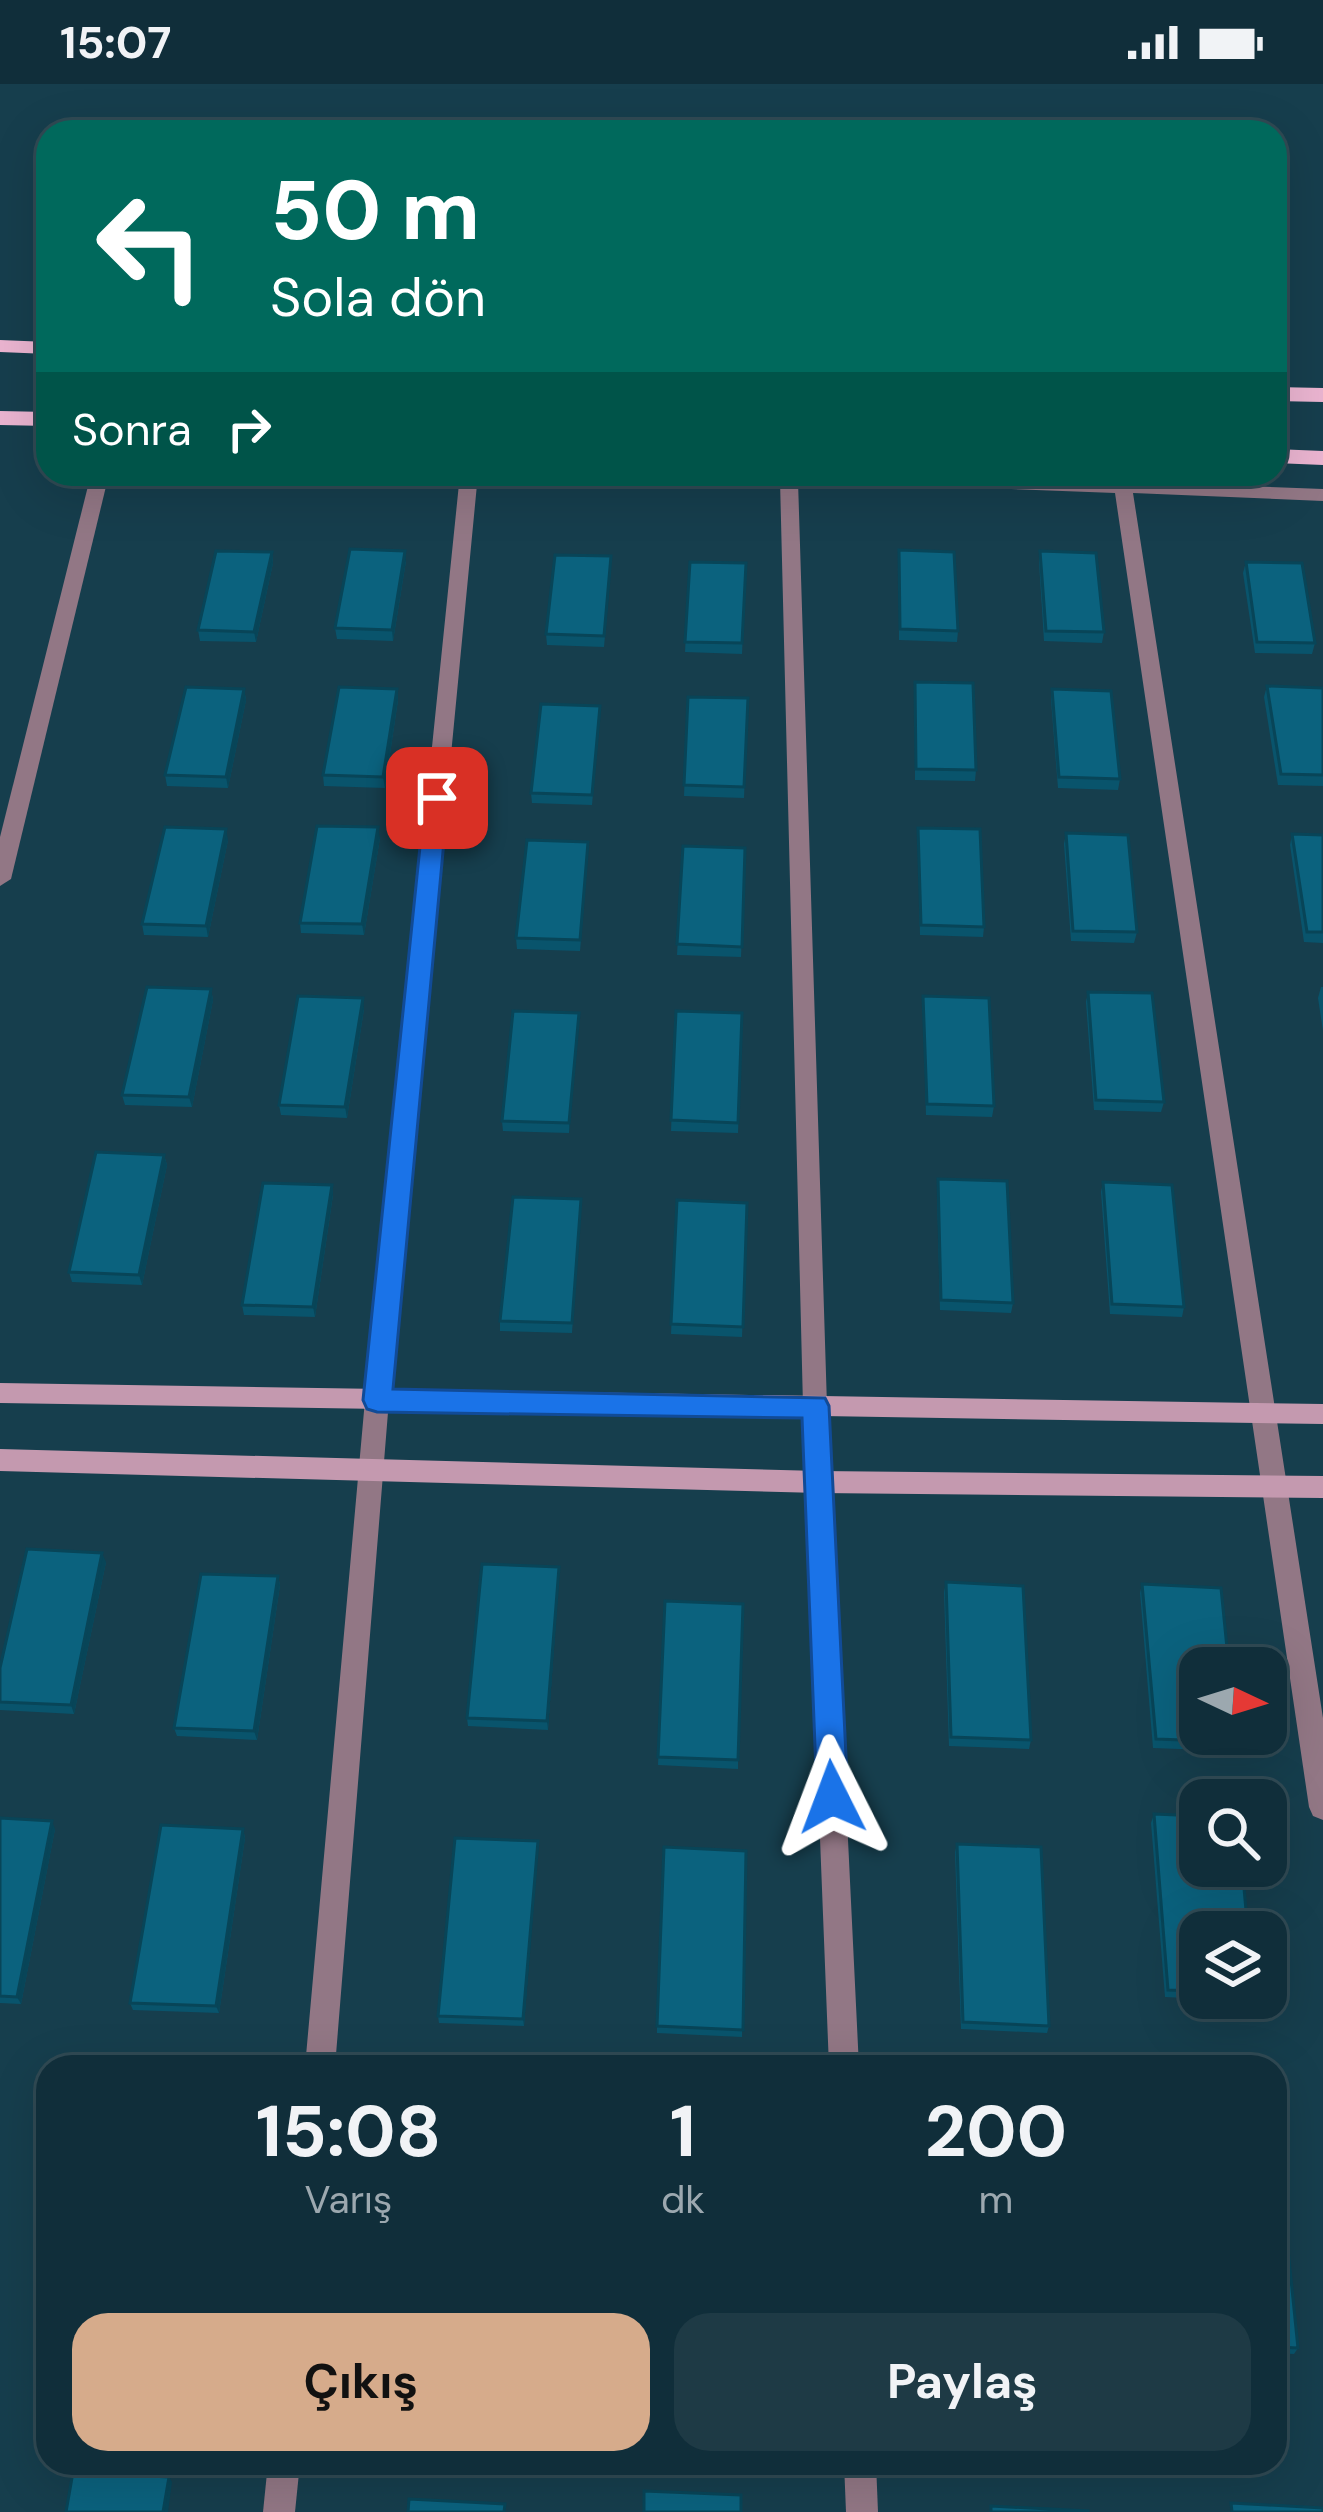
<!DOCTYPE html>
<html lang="tr">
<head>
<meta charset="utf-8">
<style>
	:root { --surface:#102e3a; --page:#1e3a45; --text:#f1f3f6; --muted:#9ca8af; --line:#304a54; --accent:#d6ab8b }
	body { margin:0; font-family:"DM Sans",sans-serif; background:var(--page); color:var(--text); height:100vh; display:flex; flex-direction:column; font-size:45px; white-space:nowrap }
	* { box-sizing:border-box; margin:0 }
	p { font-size:39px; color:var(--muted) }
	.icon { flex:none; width:66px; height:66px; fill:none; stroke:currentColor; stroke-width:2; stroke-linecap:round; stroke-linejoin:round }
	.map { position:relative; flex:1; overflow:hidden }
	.side { position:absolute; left:36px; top:1971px; width:1251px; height:420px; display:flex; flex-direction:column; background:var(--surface); border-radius:36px; box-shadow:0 12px 48px #0002,0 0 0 3px var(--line) }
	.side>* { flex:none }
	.hud { position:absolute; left:36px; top:36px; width:1251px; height:366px; border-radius:36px; box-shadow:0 12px 48px #0002,0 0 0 3px var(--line); background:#00695c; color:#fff; overflow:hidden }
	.needle { width:78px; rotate:94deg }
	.buttons { position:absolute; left:1179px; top:1563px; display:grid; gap:24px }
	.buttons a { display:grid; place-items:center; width:108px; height:108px; border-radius:24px; background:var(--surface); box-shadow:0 12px 48px #0002,0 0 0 3px var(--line); font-size:60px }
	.pin { position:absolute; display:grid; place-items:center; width:102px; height:102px; color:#fff; margin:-51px; border-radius:24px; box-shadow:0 6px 18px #0006 }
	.me { position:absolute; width:132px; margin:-66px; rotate:357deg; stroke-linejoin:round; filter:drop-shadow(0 0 9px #0008) }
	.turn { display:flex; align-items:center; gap:42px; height:252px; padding:0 36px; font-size:54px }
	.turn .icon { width:156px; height:156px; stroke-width:2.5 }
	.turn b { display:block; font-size:84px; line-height:102px }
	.then { display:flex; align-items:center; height:114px; padding:0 36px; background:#0003; gap:24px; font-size:45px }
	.eta { display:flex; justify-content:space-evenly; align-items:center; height:204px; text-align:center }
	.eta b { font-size:72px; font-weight:700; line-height:84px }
	.button { display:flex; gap:24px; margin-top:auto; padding:24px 36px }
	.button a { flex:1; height:138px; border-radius:36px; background:var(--accent); color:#111; font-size:48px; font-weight:700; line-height:138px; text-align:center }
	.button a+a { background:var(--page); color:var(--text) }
	.status { display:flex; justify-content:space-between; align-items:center; height:84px; padding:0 60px; background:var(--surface); direction:ltr }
	.status svg { height:33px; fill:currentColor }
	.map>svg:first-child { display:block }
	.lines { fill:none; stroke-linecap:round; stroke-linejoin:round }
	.street { fill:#927785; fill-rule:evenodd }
	.secondary { fill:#c499af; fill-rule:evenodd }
	.primary { fill:#eab4d0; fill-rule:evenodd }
	.wall { fill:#09546c }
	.shaded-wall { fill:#084558 }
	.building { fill:#0b627e; stroke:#084558; stroke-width:3 }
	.route { fill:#1a73e8; stroke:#114b97; stroke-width:3 }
</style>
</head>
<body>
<div class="status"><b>15:07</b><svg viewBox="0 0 49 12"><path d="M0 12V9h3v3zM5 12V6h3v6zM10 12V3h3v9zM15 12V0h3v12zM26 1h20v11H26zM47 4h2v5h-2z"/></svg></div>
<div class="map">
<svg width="1323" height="2428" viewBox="0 0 1323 2428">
	<rect width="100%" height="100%" fill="#163e4d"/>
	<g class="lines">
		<g class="street">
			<polygon points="91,390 109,390 11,795 0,802 0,753"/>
			<polygon points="460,390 478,390 389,1316 335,1983 305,1983 365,1316"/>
			<polygon points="763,390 917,390 1323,405 1323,417 1133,409 1323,1634 1323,1736 1313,1732 1309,1723 1115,409 798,397 827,1322 859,1983 829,1983 803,1322 780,396"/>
			<polygon points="268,2379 300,2379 295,2428 263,2428"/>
			<polygon points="844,2379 876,2379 878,2428 846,2428"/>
		</g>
		<g class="secondary">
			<polygon points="0,1299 1323,1320 1323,1340 0,1319"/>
			<polygon points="0,1365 819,1387 1323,1392 1323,1414 819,1409 0,1387"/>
		</g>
		<g class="primary">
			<polygon points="0,256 48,258 48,270 0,268"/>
			<polygon points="1275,303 1323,304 1323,318 1275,317"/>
			<polygon points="0,327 48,328 48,342 0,341"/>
			<polygon points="1275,365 1323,367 1323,381 1275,379"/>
		</g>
	</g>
	<g class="wall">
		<polygon points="899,466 958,547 957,558 899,556"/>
		<polygon points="1040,467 1104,548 1102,559 1044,557 1039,478"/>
		<polygon points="272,468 273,479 256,558 200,557 198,546"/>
		<polygon points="406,477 393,557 337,555 335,544"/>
		<polygon points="690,478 746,479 742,570 685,568"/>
		<polygon points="1246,478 1315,559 1312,570 1255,569 1243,489"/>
		<polygon points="611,483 604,563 547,561 546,550"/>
		<polygon points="915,598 976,686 975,697 915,696"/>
		<polygon points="1267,602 1323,604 1323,702 1278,701 1264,613"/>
		<polygon points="244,605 246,616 228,704 167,702 165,691"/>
		<polygon points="397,605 398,616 385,704 324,702 323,691"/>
		<polygon points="1052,605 1120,695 1118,706 1058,704 1051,616"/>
		<polygon points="688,613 748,614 744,714 684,712"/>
		<polygon points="600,632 592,721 532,719 531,709"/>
		<polygon points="918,744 984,843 983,853 920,851"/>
		<polygon points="1066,749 1137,848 1134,859 1071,857 1064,760"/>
		<polygon points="1292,750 1323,751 1323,859 1304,858 1290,761"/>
		<polygon points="380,754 364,851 301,849 300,839"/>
		<polygon points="228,756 208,853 144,851 142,840"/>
		<polygon points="683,762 745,764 741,873 677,871"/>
		<polygon points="588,769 580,867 517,865 516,854"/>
		<polygon points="1321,903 1323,903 1323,947 1318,914"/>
		<polygon points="211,905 213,916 192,1023 125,1021 122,1011"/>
		<polygon points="1088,908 1164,1018 1161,1028 1094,1026 1086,918"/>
		<polygon points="923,912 994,1022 992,1033 926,1031"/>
		<polygon points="364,925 347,1034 281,1031 279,1021"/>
		<polygon points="676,927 742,929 738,1049 671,1047"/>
		<polygon points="579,929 569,1049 503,1047 502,1037"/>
		<polygon points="164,1071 167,1081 142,1201 72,1198 69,1188"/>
		<polygon points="938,1095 1013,1219 1011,1229 940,1226 937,1105"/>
		<polygon points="1103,1098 1184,1223 1182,1233 1110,1230 1101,1108"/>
		<polygon points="332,1101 333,1111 315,1233 244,1231 242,1221"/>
		<polygon points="581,1115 572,1249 500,1247 500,1237"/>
		<polygon points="677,1116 747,1119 742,1253 671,1250"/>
		<polygon points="106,1478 74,1630 0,1626 0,1584"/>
		<polygon points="278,1492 280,1501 257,1656 177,1652 174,1644"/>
		<polygon points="559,1493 548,1646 468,1642 467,1634"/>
		<polygon points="946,1498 1031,1656 1029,1665 949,1662 944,1508"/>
		<polygon points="1142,1500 1236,1658 1233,1667 1153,1664 1140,1509"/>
		<polygon points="665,1517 738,1676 738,1685 658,1681"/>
		<polygon points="1154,1730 1200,1848 1200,1914 1252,1914 1250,1917 1165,1913 1151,1739"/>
		<polygon points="0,1734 55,1745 21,1920 0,1919"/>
		<polygon points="243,1745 245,1754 219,1929 133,1926 130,1919"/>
		<polygon points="538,1757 524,1942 439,1939 438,1932"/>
		<polygon points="957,1760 1049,1942 1047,1949 961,1945 955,1768"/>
		<polygon points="746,1767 742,1953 657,1949 657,1942"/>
		<polygon points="1275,2057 1298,2264 1294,2270 1275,2269"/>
	</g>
	<g class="shaded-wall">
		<polygon points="405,467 406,477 393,557 392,546"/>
		<polygon points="272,468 273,479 256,558 254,548"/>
		<polygon points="244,605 246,616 228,704 226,693"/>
		<polygon points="397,605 398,616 385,704 383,693"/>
		<polygon points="378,743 380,754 364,851 362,840"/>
		<polygon points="226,745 228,756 208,853 206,842"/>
		<polygon points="211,905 213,916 192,1023 189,1013"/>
		<polygon points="363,914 364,925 347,1034 345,1023"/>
		<polygon points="579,929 579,940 569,1049 569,1039"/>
		<polygon points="164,1071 167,1081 142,1201 139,1191"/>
		<polygon points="332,1101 333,1111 315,1233 313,1223"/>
		<polygon points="102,1469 106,1478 74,1630 71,1621"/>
		<polygon points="559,1483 559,1493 548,1646 547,1637"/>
		<polygon points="278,1492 280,1501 257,1656 254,1647"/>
		<polygon points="52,1737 55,1745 21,1920 17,1913"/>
		<polygon points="243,1745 245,1754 219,1929 216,1922"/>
		<polygon points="538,1757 538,1765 524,1942 523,1935"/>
		<polygon points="169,2393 172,2398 168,2428 163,2428"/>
	</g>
	<g class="building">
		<polygon points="350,465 405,467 392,546 335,544"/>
		<polygon points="899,466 954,468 958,547 900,545"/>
		<polygon points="216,467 272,468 254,548 198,546"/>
		<polygon points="1040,467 1096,469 1104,548 1046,547"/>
		<polygon points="555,471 611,472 604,552 546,550"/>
		<polygon points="690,478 746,479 742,559 685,558"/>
		<polygon points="1246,478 1302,479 1315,559 1257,558"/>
		<polygon points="915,598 973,599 976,686 916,685"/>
		<polygon points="1267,602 1323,604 1323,691 1281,690"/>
		<polygon points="186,603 244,605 226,693 165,691"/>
		<polygon points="339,603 397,605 383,693 323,691"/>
		<polygon points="1052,605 1111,607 1120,695 1059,693"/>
		<polygon points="688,613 748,614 744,703 684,701"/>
		<polygon points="541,620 600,622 592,711 531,709"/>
		<polygon points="317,742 378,743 362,840 300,839"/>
		<polygon points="165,743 226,745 206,842 142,840"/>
		<polygon points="918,744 980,745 984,843 921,841"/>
		<polygon points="1066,749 1128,751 1137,848 1073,847"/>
		<polygon points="1292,750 1323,751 1323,848 1307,848"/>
		<polygon points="527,756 588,758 580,856 516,854"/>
		<polygon points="683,762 745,764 742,863 677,860"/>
		<polygon points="147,903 211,905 189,1013 122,1011"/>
		<polygon points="1088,908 1152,909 1164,1018 1096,1016"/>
		<polygon points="298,912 363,914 345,1023 279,1021"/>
		<polygon points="923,912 989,914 994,1022 927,1020"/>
		<polygon points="513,927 579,929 569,1039 502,1037"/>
		<polygon points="676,927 742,929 738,1039 671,1036"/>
		<polygon points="96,1068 164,1071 139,1191 69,1188"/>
		<polygon points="938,1095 1007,1097 1013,1219 941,1216"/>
		<polygon points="1103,1098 1172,1101 1184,1223 1112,1220"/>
		<polygon points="263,1099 332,1101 313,1223 242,1221"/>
		<polygon points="513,1113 581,1115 572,1239 500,1237"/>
		<polygon points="677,1116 747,1119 743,1243 671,1240"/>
		<polygon points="27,1465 102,1469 71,1621 0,1618 0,1584"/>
		<polygon points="482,1480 559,1483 547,1637 467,1634"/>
		<polygon points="201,1490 278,1492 254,1647 174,1644"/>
		<polygon points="946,1498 1023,1502 1031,1656 951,1653"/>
		<polygon points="1142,1500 1221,1504 1229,1584 1200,1584 1200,1650 1235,1650 1236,1658 1156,1655"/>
		<polygon points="665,1517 743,1520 738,1676 658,1673"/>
		<polygon points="1154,1730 1200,1732 1200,1782 1242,1782 1248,1848 1200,1848 1200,1907 1168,1906"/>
		<polygon points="0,1734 52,1737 17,1913 0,1912"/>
		<polygon points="161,1741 243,1745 216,1922 130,1919"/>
		<polygon points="455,1754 538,1757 523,1935 438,1932"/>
		<polygon points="957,1760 1041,1763 1049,1942 963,1938"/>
		<polygon points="664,1763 746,1767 743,1946 657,1942"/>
		<polygon points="1275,2057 1277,2057 1298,2264 1275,2263"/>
		<polygon points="73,2388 169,2393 163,2428 66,2428"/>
		<polygon points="644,2407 741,2411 741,2428 644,2428"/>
		<polygon points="409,2415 505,2420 504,2428 408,2428"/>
		<polygon points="1231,2419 1323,2424 1323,2428 1232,2428"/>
		<polygon points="991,2422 1088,2427 1088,2428 991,2428"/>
	</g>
	<polygon class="route" points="437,706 448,714 393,1305 825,1314 829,1322 848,1713 844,1723 832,1728 821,1723 817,1713 802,1334 377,1328 367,1325 363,1316 425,714"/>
</svg>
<div class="buttons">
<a><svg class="needle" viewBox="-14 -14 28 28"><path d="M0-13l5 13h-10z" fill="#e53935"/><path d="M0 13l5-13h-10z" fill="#9ca8af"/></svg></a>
<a><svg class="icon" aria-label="search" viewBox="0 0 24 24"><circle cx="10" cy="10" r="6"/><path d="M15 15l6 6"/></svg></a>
<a><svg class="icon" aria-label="layers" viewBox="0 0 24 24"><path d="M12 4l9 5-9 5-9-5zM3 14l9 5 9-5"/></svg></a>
</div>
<div class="pin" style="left:437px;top:714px;background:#d93025"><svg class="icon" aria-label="arrive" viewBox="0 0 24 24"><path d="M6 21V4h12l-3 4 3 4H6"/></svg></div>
<svg class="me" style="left:832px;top:1713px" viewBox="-20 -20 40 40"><path d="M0-17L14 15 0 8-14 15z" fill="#1a73e8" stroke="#fff" stroke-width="4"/></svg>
<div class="hud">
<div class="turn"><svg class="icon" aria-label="left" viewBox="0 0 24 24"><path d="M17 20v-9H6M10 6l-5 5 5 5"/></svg><div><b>50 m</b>Sola dön</div></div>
<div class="then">Sonra<svg class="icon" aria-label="right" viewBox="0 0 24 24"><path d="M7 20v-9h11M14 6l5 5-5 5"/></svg></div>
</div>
<section class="side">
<div class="eta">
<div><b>15:08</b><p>Varış</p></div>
<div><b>1</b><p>dk</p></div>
<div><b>200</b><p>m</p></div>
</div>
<div class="button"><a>Çıkış</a><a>Paylaş</a></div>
</section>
</div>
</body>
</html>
